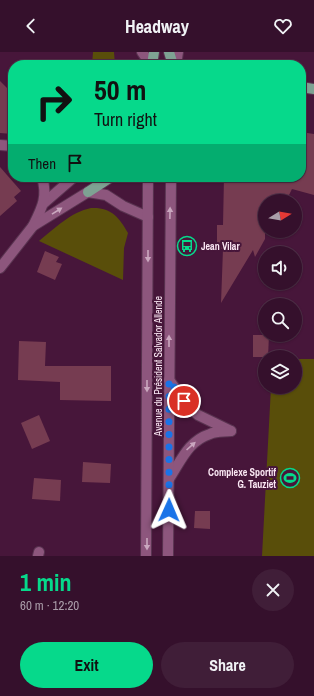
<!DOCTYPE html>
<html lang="en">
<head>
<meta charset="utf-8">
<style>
	:root { --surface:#35102c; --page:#401e38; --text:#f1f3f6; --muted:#aa9da9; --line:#4f3048; --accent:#06d98b }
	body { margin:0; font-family:"Archivo Narrow",sans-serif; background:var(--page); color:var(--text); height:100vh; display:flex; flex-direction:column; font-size:15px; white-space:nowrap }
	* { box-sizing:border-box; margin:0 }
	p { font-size:13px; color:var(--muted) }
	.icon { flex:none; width:22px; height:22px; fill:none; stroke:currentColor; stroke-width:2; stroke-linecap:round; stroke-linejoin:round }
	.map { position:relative; height:504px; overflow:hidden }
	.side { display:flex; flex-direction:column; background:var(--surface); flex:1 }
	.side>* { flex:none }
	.top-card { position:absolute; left:8px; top:8px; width:298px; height:122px; border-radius:16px; box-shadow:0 1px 3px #0004,0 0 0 1px var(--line); background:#06d98b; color:#111; overflow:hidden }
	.needle { width:26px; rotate:79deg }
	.buttons { position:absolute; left:258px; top:142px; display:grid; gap:8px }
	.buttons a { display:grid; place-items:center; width:44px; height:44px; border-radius:50%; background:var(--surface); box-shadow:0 1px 3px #0004,0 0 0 1px var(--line); font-size:20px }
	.pin { position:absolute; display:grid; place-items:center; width:34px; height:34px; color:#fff; margin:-17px; border:2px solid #fff; border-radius:50%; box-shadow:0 1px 4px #0007 }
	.me { position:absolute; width:44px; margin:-22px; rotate:1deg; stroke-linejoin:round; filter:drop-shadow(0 0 3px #0008) }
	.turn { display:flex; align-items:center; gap:14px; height:84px; padding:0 20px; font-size:18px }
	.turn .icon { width:52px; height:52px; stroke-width:2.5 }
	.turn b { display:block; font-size:28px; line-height:34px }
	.then { display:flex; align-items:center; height:38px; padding:0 20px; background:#0003; gap:8px; font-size:15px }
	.round { display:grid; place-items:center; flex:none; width:42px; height:42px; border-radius:21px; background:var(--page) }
	.summary { display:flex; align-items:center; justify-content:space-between; height:68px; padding:0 20px }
	h1 { font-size:24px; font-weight:800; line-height:30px; color:var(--accent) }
	.button { display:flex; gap:8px; margin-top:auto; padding:8px 20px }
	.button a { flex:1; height:46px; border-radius:24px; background:var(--accent); color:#111; font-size:16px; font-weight:800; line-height:46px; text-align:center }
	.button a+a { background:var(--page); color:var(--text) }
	header { display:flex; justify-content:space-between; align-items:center; height:52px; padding:0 20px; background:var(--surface); font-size:18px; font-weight:800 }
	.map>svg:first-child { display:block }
	.green { fill:#594e0a }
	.building { fill:#763c51 }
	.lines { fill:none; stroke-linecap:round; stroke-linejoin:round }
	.street-casing { stroke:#593350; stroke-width:12 }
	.secondary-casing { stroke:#593350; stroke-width:12 }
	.primary-casing { stroke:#593350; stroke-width:12 }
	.street { stroke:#8d567d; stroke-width:10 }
	.secondary { stroke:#8d567d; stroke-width:10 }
	.primary { stroke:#7ea293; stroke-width:10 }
	.oneway { fill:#caa7bf }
	.route { stroke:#1a73e8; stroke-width:7; stroke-dasharray:0 12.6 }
	.labels { text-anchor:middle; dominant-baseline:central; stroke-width:4; stroke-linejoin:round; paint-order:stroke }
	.poi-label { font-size:10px; font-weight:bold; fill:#fce9f5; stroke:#47163a; text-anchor:start }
	.street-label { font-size:10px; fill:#fce9f5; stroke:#47163a }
</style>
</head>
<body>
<header><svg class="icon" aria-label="back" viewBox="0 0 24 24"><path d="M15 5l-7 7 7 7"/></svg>Headway<svg class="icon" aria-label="heart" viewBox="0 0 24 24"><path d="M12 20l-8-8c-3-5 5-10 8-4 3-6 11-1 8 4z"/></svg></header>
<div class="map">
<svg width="314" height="504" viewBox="0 0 314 504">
	<rect width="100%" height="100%" fill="#47163a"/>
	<g class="green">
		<polygon points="93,0 114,0 115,13 92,13"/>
		<path d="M91,156C111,155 119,165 128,181L124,196L123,228L39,189C55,176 71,160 91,156Z"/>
		<polygon points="295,307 314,307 314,504 262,504 271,335 295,335"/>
	</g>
	<g class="building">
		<polygon points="0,29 13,42 13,82 0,81"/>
		<polygon points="301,80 314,82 314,143 292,137 286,149 265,149 265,187 255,205 253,198 221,251 223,197 217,197 217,173 223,173 224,125 301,125"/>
		<polygon points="0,115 21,139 14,145 17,149 0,164"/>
		<polygon points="45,199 59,205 56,210 62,212 55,228 37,220"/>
		<polygon points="253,283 269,283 268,305 253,305"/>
		<polygon points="19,289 46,290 45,314 111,314 111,349 60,348 60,330 18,328"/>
		<polygon points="39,363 50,389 32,397 21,371"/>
		<polygon points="83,410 111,412 110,431 82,430"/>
		<polygon points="34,426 61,428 60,449 32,447"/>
		<polygon points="195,459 210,459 210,477 194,476"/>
	</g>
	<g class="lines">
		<defs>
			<g id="street">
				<polyline points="169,328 191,357 198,363 231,379"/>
				<path d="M169,427C181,409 188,389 210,382C216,379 224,380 231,379"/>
				<polyline points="38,504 39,500"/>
			</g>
			<g id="secondary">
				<polyline points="142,0 151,13"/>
				<polyline points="176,13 178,0"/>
				<polyline points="0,93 13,94"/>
				<polyline points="44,151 74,125"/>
				<path d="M33,174C42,156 48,145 42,125"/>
				<polyline points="0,216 33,174 88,140 106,143 123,154 148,165"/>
				<polyline points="146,504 148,125"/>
				<polyline points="168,504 171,125"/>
			</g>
			<g id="primary">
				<polyline points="169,0 173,13"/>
				<polyline points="152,13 154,0"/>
				<polyline points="301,35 314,37"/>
				<polyline points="88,140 111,125"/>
			</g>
		</defs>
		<use href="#street" class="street-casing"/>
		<use href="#secondary" class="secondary-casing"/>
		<use href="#primary" class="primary-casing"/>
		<use href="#street" class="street"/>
		<use href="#secondary" class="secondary"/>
		<use href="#primary" class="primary"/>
	</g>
	<defs><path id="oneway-solid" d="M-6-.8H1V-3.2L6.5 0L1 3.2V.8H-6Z"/></defs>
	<g class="oneway">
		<use href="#oneway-solid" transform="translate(57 159) rotate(-32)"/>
		<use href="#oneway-solid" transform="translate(170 161) rotate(-89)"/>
		<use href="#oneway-solid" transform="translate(148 204) rotate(90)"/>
		<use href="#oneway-solid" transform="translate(169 289) rotate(-90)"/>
		<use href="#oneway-solid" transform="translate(147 334) rotate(90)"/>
		<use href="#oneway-solid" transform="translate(191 394) rotate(-42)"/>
		<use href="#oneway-solid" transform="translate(147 492) rotate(90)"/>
	</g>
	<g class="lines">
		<polyline class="route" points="169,458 169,328 184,349"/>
	</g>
	<defs>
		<symbol id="bus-ring" viewBox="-11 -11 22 22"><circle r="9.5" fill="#47163a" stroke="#06d98b" stroke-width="1.5"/><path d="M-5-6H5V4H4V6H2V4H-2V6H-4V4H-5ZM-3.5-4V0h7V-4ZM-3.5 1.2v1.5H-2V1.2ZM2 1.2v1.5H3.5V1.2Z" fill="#06d98b"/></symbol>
		<symbol id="stadium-ring" viewBox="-11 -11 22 22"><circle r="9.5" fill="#47163a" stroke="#06d98b" stroke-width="1.5"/><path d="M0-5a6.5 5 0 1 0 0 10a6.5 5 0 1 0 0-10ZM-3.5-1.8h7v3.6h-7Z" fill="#06d98b"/></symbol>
	</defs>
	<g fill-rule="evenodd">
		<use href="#bus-ring" x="176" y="183" width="22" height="22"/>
		<use href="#stadium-ring" x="279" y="415" width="22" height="22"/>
	</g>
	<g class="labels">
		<g class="poi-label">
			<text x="201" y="194">Jean Vilar</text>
			<text x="276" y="420" text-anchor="end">Complexe Sportif<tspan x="276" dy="12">G. Tauziet</tspan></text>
		</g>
		<g class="street-label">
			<text transform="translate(158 314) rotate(-90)">Avenue du Président Salvador Allende</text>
		</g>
	</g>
</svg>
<div class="buttons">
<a><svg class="needle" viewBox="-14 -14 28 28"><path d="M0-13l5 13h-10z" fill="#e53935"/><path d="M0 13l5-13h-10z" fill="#aa9da9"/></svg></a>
<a><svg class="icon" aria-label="sound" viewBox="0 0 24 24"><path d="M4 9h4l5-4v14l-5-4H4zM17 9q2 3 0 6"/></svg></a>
<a><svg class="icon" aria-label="search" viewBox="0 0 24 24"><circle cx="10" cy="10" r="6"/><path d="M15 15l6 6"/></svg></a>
<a><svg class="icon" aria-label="layers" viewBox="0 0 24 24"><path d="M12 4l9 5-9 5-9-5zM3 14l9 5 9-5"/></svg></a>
</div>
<div class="pin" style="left:184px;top:349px;background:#d93025"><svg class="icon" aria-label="arrive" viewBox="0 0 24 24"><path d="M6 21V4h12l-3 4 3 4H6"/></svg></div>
<svg class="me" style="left:169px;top:458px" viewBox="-20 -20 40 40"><path d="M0-17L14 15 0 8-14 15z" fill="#1a73e8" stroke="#fff" stroke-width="4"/></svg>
<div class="top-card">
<div class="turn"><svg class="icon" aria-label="right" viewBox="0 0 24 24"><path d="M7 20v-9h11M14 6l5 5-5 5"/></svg><div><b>50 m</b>Turn right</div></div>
<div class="then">Then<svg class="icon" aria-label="arrive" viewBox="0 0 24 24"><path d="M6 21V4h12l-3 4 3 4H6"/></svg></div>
</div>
</div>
<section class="side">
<div class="summary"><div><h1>1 min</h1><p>60 m · 12:20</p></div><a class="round"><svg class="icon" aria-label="close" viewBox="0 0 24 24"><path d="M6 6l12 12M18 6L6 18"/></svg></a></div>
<div class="button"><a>Exit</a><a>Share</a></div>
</section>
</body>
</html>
